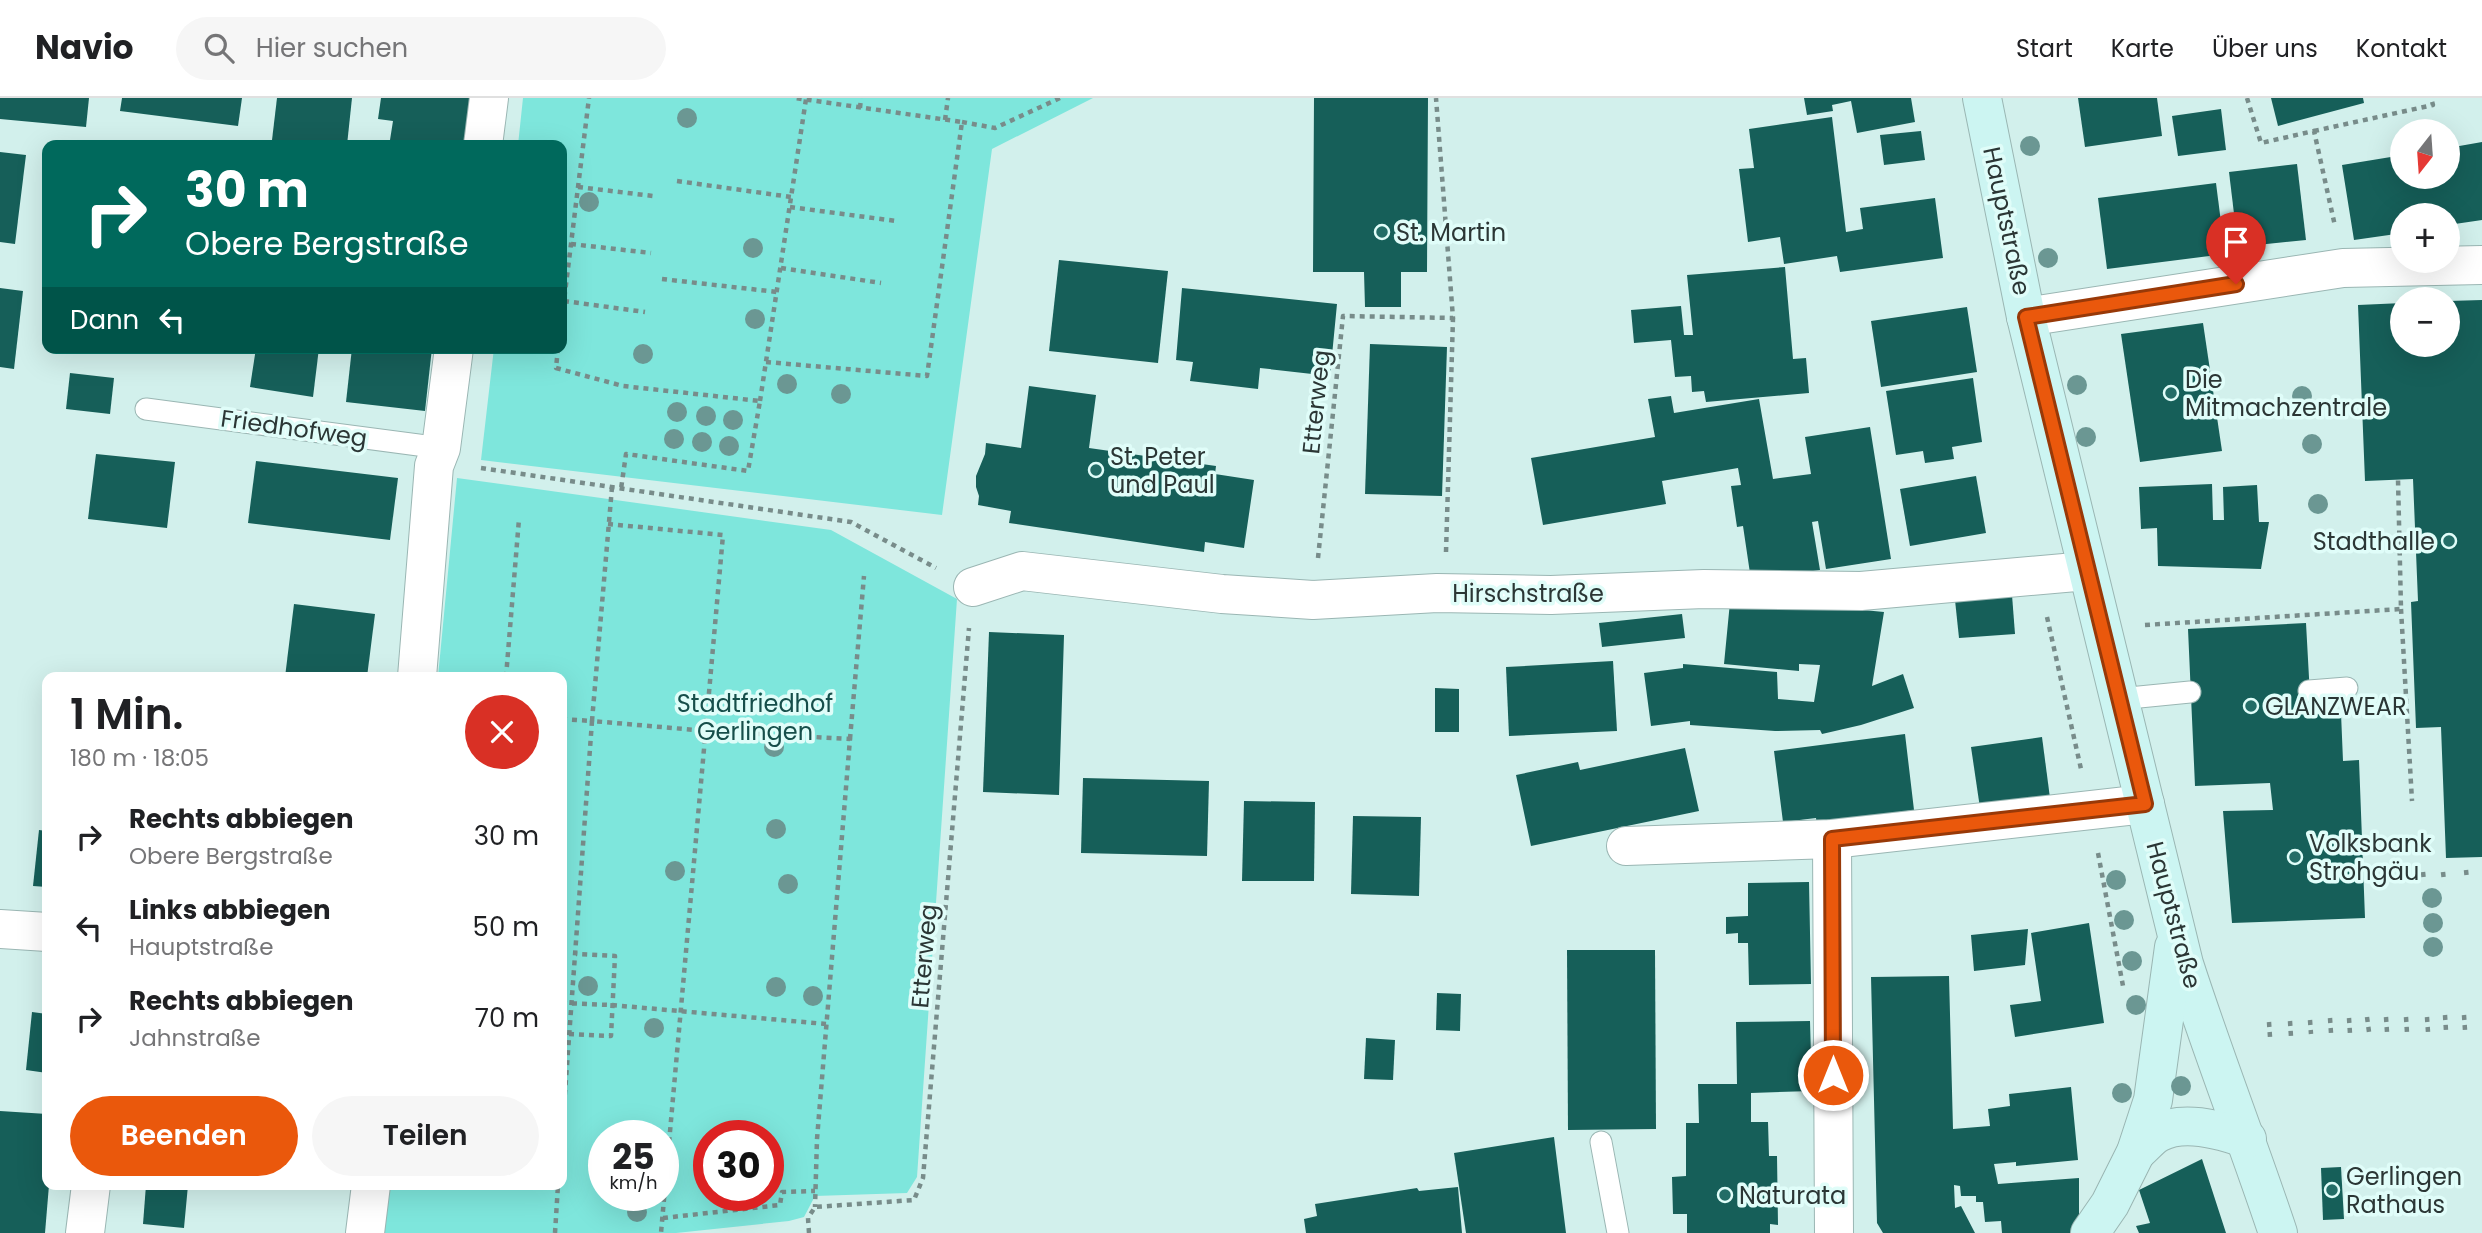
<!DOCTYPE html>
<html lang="de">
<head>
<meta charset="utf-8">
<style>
	:root { --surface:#fff; --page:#f6f6f6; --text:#202124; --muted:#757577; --line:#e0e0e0; --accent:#ea580c }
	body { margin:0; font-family:Poppins,sans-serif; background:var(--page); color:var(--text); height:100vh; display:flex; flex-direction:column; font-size:26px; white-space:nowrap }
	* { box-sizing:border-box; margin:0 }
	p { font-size:23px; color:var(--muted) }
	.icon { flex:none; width:38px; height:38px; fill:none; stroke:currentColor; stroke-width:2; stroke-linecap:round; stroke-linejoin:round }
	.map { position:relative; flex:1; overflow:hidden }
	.panel { position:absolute; left:42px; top:574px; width:525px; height:518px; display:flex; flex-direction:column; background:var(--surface); border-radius:14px; box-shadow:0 7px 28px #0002 }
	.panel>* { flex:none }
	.banner { position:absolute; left:42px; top:42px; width:525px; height:214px; border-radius:14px; box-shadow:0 7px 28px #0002; background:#00695c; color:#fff; overflow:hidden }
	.needle { width:46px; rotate:197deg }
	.fabs { position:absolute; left:2390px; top:21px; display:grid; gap:14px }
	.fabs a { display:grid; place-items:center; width:70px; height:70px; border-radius:50%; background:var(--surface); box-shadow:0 7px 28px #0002; font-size:35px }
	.speed { position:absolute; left:588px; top:1022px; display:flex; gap:14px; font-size:35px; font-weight:700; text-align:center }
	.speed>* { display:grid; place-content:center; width:91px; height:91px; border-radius:50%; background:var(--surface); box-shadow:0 7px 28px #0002; line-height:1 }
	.speed small { font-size:18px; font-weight:400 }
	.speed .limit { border:10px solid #d22; background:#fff; color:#111 }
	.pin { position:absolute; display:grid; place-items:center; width:60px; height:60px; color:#fff; margin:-72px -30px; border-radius:50% 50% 50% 0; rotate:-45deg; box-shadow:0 0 7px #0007 }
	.pin .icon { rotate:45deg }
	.me { position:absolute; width:77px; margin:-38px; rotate:0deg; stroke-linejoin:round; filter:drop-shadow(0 0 5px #0008) }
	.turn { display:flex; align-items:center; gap:24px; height:147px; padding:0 28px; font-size:32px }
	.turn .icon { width:91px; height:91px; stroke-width:2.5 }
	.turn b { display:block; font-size:49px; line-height:60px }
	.then { display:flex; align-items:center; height:66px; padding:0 28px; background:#0003; gap:14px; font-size:26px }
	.round { display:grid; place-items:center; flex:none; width:74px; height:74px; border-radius:37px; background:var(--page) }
	.head { display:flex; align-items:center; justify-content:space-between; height:119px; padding:0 28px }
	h1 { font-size:42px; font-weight:600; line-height:52px }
	.action { display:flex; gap:14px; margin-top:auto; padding:14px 28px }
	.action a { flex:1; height:80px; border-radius:42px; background:var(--accent); color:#fff; font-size:28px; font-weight:600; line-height:80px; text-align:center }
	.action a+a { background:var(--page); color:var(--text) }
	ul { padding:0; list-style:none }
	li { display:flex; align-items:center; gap:21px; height:91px; padding:0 28px }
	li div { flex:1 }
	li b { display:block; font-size:26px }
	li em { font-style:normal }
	header { display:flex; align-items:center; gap:42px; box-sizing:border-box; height:98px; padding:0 35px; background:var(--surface); border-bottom:2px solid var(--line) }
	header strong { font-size:33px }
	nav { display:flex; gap:38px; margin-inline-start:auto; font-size:24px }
	.search { width:490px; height:63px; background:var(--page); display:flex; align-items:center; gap:18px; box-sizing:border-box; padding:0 24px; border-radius:38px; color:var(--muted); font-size:26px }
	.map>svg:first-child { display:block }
	.green { fill:#7ee6dc; fill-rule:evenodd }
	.building { fill:#165f59 }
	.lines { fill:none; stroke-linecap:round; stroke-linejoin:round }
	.lane-casing { stroke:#9ab6b3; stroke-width:23 }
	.street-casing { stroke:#9ab6b3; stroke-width:40 }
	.secondary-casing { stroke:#9ab6b3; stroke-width:40 }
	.path { stroke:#788c8a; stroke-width:4.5; stroke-dasharray:5 5; stroke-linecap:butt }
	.lane { stroke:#fff; stroke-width:21 }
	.street { stroke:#fff; stroke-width:38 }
	.secondary { stroke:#ccf5f2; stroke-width:38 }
	.tree { fill:#6b9793 }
	.route-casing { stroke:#983908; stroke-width:18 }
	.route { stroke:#ea580c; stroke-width:12 }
	.poi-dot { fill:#236d67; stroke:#e0fdf9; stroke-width:2.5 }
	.labels { text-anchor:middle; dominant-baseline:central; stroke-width:7; stroke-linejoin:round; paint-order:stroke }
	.street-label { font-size:24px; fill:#2b3635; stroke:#e0fdf9 }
	.poi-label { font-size:24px; fill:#2b3635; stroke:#e0fdf9; text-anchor:start }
	.park-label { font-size:24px; fill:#164e4a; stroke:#e0fdf9 }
</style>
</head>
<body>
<header>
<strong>Navio</strong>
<div class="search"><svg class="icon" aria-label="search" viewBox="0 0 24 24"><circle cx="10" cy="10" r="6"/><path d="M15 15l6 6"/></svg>Hier suchen</div>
<nav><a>Start</a><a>Karte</a><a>Über uns</a><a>Kontakt</a></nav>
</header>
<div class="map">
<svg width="2482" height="1135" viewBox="0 0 2482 1135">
	<rect width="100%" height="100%" fill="#d2f0ec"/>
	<g class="green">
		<polygon points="523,0 1093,0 992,51 942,417 481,362 494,250 562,250 562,47 518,47"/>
		<path d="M457,380L831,432L957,501L917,1079L907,1095L815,1098L804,1119L789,1123L676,1135H382L387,1087H562V579H438ZM604,1038H663V1097H604ZM709,1038H768V1097H709Z"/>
	</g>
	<g class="building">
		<polygon points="0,0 89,0 86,29 0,21"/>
		<polygon points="122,0 242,0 238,28 120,13"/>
		<polygon points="277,0 352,0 347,47 314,47 272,42"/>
		<polygon points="381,0 471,0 464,47 438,44 438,47 424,47 390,42 393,23 378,21"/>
		<polygon points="1314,0 1428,0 1427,174 1401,174 1401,209 1365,209 1364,174 1313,174"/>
		<polygon points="1804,0 1911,0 1915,24 1857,35 1851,3 1832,7 1833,13 1807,17"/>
		<polygon points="2078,0 2157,0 2162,38 2085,49"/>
		<polygon points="2271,0 2363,0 2364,5 2278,28"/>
		<polygon points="2221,11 2226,52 2178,58 2172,18"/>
		<polygon points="1832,19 1846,134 1863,131 1860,110 1935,100 1943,160 1840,174 1837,158 1784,166 1780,139 1748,144 1739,71 1754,70 1749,31"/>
		<polygon points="1921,33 1925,62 1884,67 1880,37"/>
		<polygon points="2482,44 2482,122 2448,127 2448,117 2403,117 2403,135 2354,142 2342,67 2403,57 2403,79 2448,79 2448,50"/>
		<polygon points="0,54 26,57 15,146 0,144"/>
		<polygon points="2297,66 2306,142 2238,149 2229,74"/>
		<polygon points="2216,85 2225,156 2107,171 2098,100"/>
		<polygon points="1059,162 1168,173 1158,265 1049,253"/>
		<polygon points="1785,169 1793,261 1806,260 1809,295 1706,304 1704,293 1692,294 1691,278 1675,279 1671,242 1634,245 1631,212 1681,208 1684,237 1693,237 1687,177"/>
		<polygon points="0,190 23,193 14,271 0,269"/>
		<polygon points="1182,190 1337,206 1330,278 1260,270 1258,291 1190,283 1193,264 1176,262"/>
		<polygon points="2482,202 2482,759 2446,760 2441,629 2416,630 2411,504 2418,503 2413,381 2365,383 2358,207 2403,205 2403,247 2448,247 2448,203"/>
		<polygon points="1967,209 1977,274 1881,289 1871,223"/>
		<polygon points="2203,225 2222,353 2140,364 2121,236"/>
		<polygon points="1370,246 1447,249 1442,398 1365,396"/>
		<polygon points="196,250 218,250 218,254 195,252"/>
		<polygon points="256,250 319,250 313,299 250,289"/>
		<polygon points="352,250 432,250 425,313 346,304"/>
		<polygon points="70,275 114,280 110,316 66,311"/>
		<polygon points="1973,280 1982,344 1952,349 1954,361 1925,365 1923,353 1896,357 1886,293"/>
		<polygon points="1029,288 1096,297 1089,350 1216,368 1215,376 1254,382 1244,450 1205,444 1204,454 1009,425 1011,413 978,407 979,398 976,389 976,378 985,356 986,345 1021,350"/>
		<polygon points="1671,298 1674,315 1759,301 1773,381 1811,376 1805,339 1870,329 1891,461 1826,471 1818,423 1812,424 1820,472 1751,482 1743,428 1737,429 1731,388 1741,387 1738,370 1662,383 1666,406 1543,427 1531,360 1655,339 1648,301"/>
		<polygon points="96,356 175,364 167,430 88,421"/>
		<polygon points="256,363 398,380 390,442 248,425"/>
		<polygon points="1976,378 1986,435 1910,448 1900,391"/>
		<polygon points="2212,386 2213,422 2224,422 2223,389 2257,387 2259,424 2269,424 2261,471 2158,468 2157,430 2141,431 2139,389"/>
		<polygon points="2012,497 2015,536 1959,540 1955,502"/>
		<polygon points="1730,504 1832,509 1884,514 1872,588 1903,576 1914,610 1861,627 1822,636 1820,632 1775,633 1690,627 1690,623 1651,628 1644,575 1683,570 1683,566 1777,574 1778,601 1814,604 1820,567 1799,566 1799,573 1724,566"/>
		<polygon points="294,506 375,516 367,579 285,579"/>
		<polygon points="1682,516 1685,540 1602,549 1599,525"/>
		<polygon points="2306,525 2311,616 2341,615 2343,663 2359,662 2365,820 2232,825 2223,713 2273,712 2270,685 2195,688 2188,531"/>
		<polygon points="989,534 1064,537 1059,697 983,694"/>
		<polygon points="1613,563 1617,633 1509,638 1506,569"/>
		<polygon points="1435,590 1459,591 1459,634 1435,634"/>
		<polygon points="1905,636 1914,712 1867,718 1817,729 1816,720 1783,724 1774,653"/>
		<polygon points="2042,639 2050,700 1980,710 1971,649"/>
		<polygon points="1685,650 1699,713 1531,748 1516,677 1578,664 1580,672"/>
		<polygon points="1083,680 1209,683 1207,758 1081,755"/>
		<polygon points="1244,703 1315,704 1314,783 1242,783"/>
		<polygon points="1353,718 1421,719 1419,798 1351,796"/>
		<polygon points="39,732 47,733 47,789 33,788"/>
		<polygon points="1809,784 1811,886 1749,887 1748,845 1738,845 1738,835 1726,836 1726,819 1748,818 1748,785"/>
		<polygon points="2089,825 2104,925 2015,939 2010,907 2041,903 2031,835"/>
		<polygon points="2028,831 2025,867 1974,873 1971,837"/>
		<polygon points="1567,852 1655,852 1656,1031 1568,1032"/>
		<polygon points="1949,878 1953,1031 1990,1028 1988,1011 2010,1008 2009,996 2071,989 2078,1062 2016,1068 2016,1064 1994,1066 1998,1086 2079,1080 2079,1125 2070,1135 2002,1135 2001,1123 1985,1124 1983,1104 1976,1104 1976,1098 1961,1098 1960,1088 1954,1087 1955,1110 1961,1108 1975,1135 1883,1135 1877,1125 1871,879"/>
		<polygon points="1437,895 1461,896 1460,933 1436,932"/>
		<polygon points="32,914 47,916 47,975 26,972"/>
		<polygon points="1810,923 1812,993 1751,995 1751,1024 1768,1024 1769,1058 1777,1058 1778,1127 1770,1126 1770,1135 1687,1135 1687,1116 1673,1116 1672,1079 1686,1078 1686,1025 1699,1025 1698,986 1737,986 1736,924"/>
		<polygon points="1366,940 1395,942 1393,982 1364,981"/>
		<polygon points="0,1013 47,1016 49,1087 45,1135 0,1135"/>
		<polygon points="1554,1039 1566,1135 1466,1135 1454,1055"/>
		<polygon points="2202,1061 2226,1135 2139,1135 2136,1128 2150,1125 2139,1092"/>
		<polygon points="2341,1069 2344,1121 2323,1122 2321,1070"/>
		<polygon points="146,1087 188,1087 184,1130 143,1126"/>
		<polygon points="1458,1089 1462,1135 1306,1135 1304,1121 1317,1118 1315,1106 1417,1090 1419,1093"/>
	</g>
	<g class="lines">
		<defs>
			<g id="lane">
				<polyline points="146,311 441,350"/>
				<polyline points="2309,593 2347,590"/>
				<polyline points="2119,601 2190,594"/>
				<polyline points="1601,1044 1618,1135"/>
			</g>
			<g id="street">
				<polyline points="483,47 489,0"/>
				<polyline points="2026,219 2343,170 2482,167"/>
				<polyline points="973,489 1022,473 1222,496 1313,502 1437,495 1551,497 1704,491 1861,493 2087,473"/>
				<polyline points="417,579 434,368 441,350 454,250"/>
				<polyline points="1832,741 1834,1135"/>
				<polyline points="1626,748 1832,741 2145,706"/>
				<polyline points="0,831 47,834"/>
				<polyline points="85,1135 91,1087"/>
				<polyline points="365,1135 371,1087"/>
			</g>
			<g id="secondary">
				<path d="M1982,0L2026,219L2184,866C2213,956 2248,1045 2278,1135"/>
				<path d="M2136,1054C2143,1049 2150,1039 2158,1035C2183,1021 2222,1032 2247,1041"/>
				<polyline points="2090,1135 2110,1106 2136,1054 2153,1002 2174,849"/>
			</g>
		</defs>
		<use href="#lane" class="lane-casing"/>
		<use href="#street" class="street-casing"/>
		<use href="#secondary" class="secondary-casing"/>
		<g class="path">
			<polyline points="2247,0 2261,45 2314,33 2335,128"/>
			<polyline points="860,10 861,0"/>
			<polyline points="945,22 948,0"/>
			<polyline points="962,24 995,30 1060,0"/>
			<polyline points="2314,33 2433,7 2431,0"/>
			<polyline points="677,83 791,99"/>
			<polyline points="578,89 653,98"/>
			<polyline points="790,109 896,123"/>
			<polyline points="571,146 651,155"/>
			<polyline points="781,170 881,185"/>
			<polyline points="662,181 777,194"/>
			<polyline points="564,203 645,214"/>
			<polyline points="562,219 589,0"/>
			<polyline points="558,250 556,270 623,288 760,303 748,373 626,356 621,391"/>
			<polyline points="766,264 927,278 962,24 795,0"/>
			<polyline points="760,303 806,1"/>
			<polyline points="481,370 851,424 936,470"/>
			<polyline points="612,389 592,623 707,633 850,641 817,1041 815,1109"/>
			<polyline points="608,426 723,437 661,1135"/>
			<polyline points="1446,454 1453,220"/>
			<polyline points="1318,460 1343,218 1453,220 1436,0"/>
			<polyline points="2401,511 2412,703"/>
			<polyline points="2047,519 2081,671"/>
			<polyline points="2145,527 2401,511 2398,381"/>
			<polyline points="506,579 519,421"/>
			<polyline points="562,621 592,623 562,1036"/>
			<polyline points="850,641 864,478"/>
			<polyline points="2098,755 2123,888"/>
			<polyline points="2466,772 2467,782"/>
			<polyline points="2423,774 2424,783"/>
			<polyline points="2443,774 2444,783"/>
			<polyline points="562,905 611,907 826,926"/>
			<polyline points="2445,917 2446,933"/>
			<polyline points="2464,917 2465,932"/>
			<polyline points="2367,919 2369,934"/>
			<polyline points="2386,919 2387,934"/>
			<polyline points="2406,919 2407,935"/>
			<polyline points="2427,919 2428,934"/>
			<polyline points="2330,920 2331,935"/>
			<polyline points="2349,920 2350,936"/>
			<polyline points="2310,922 2311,936"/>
			<polyline points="2290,923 2291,939"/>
			<polyline points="2269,924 2270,939"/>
			<polyline points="569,936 611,938 615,858 576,856"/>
			<polyline points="663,1120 780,1107 782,1094 815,1093"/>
			<polyline points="555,1135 558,1087"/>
			<polyline points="809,1135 808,1120 815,1109 914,1102 923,1080 969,530"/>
		</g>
		<use href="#lane" class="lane"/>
		<use href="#street" class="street"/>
		<use href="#secondary" class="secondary"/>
	</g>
	<g class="tree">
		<circle cx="687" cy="20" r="10"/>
		<circle cx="2030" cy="48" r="10"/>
		<circle cx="589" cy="104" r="10"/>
		<circle cx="753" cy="150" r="10"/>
		<circle cx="2048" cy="160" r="10"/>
		<circle cx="755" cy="221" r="10"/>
		<circle cx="643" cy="256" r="10"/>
		<circle cx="787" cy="286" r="10"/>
		<circle cx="2077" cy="287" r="10"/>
		<circle cx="841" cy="296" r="10"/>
		<circle cx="2302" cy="298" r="10"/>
		<circle cx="677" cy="314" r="10"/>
		<circle cx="706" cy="318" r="10"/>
		<circle cx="733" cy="322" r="10"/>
		<circle cx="2086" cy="339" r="10"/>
		<circle cx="674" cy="341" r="10"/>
		<circle cx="702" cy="344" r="10"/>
		<circle cx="2312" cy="346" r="10"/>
		<circle cx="729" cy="348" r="10"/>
		<circle cx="2318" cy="406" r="10"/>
		<circle cx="774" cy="649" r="10"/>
		<circle cx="776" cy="731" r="10"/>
		<circle cx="675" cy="773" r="10"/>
		<circle cx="2116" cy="782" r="10"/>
		<circle cx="788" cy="786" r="10"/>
		<circle cx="2432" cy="800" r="10"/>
		<circle cx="2124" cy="822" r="10"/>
		<circle cx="2433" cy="825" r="10"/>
		<circle cx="2433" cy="849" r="10"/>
		<circle cx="2132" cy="863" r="10"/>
		<circle cx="588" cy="888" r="10"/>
		<circle cx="776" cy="889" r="10"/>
		<circle cx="813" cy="898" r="10"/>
		<circle cx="2136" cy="907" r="10"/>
		<circle cx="654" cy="930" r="10"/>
		<circle cx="2181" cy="988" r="10"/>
		<circle cx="2122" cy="995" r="10"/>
		<circle cx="637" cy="1114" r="10"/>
	</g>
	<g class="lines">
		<defs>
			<polyline id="route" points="1833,977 1832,741 2145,706 2026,219 2236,186"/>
		</defs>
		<use href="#route" class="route-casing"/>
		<use href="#route" class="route"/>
	</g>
	<g class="poi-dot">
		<circle cx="1382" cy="134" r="7"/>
		<circle cx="2171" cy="295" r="7"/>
		<circle cx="1096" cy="372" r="7"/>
		<circle cx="2449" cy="443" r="7"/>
		<circle cx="2251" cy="608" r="7"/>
		<circle cx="2295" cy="759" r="7"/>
		<circle cx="2332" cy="1092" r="7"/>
		<circle cx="1725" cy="1097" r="7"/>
	</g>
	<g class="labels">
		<g class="street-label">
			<text transform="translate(2007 123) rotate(78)">Hauptstraße</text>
			<text transform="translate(1316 304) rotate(-84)">Etterweg</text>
			<text transform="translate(294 330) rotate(8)">Friedhofweg</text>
			<text x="1528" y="495">Hirschstraße</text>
			<text transform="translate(2174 817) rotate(75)">Hauptstraße</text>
			<text transform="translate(924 858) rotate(-85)">Etterweg</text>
		</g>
		<g class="poi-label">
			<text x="1396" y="134">St. Martin</text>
			<text x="2185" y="281">Die<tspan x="2185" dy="28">Mitmachzentrale</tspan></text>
			<text x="1110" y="358">St. Peter<tspan x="1110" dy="28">und Paul</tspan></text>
			<text x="2435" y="443" text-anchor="end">Stadthalle</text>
			<text x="2265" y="608">GLANZWEAR</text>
			<text x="2309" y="745">Volksbank<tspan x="2309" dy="28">Strohgäu</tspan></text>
			<text x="2346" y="1078">Gerlingen<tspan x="2346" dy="28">Rathaus</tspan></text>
			<text x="1739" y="1097">Naturata</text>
		</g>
		<g class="park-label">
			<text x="755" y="605">Stadtfriedhof<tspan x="755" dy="28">Gerlingen</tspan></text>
		</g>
	</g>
</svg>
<div class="fabs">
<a><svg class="needle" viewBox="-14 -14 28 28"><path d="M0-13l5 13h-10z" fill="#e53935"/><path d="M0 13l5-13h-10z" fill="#757577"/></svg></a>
<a>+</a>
<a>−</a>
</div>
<div class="speed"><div>25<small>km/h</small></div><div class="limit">30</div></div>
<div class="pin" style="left:2236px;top:186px;background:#d93025"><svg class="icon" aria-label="arrive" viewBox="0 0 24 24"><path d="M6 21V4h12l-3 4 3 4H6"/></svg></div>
<svg class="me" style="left:1833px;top:977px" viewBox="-20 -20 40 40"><circle r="17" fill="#ea580c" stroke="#fff" stroke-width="3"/><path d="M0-11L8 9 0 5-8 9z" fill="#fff"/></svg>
<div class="banner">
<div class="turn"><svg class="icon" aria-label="right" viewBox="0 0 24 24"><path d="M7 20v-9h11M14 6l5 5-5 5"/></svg><div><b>30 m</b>Obere Bergstraße</div></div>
<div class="then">Dann<svg class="icon" aria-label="left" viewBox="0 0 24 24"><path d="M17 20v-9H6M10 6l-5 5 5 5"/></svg></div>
</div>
<section class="panel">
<div class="head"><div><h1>1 Min.</h1><p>180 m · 18:05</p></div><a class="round" style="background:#d93025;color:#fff"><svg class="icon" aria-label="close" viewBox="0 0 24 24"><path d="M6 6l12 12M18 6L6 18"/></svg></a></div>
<ul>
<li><svg class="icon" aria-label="right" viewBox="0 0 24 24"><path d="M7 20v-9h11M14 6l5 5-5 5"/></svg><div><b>Rechts abbiegen</b><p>Obere Bergstraße</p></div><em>30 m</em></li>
<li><svg class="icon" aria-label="left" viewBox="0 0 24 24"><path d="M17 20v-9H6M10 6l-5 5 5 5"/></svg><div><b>Links abbiegen</b><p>Hauptstraße</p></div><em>50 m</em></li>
<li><svg class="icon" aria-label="right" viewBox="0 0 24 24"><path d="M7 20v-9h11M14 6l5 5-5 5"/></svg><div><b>Rechts abbiegen</b><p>Jahnstraße</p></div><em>70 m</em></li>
</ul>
<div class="action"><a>Beenden</a><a>Teilen</a></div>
</section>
</div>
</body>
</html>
